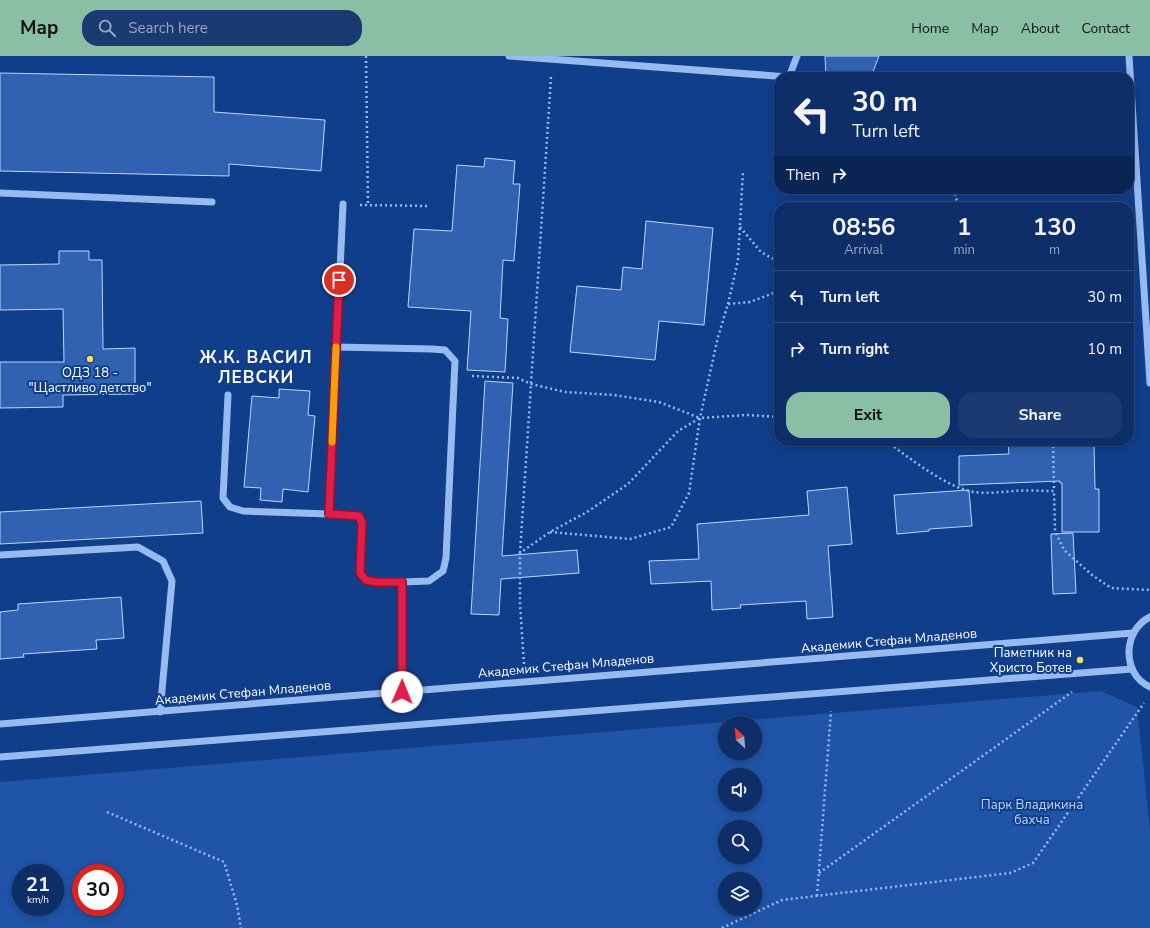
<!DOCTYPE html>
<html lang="en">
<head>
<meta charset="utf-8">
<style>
	:root { --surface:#0d2e68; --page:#1b3a71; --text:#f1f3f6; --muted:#9aa8c0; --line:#2d4a7c; --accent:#8abfa5 }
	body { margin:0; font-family:"Nunito Sans",sans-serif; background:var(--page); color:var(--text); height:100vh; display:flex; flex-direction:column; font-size:15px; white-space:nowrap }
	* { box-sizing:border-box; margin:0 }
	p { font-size:13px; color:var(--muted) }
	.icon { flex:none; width:22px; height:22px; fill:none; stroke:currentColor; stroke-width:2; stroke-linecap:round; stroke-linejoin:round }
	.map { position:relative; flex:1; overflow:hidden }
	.sheet { position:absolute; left:774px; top:146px; width:360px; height:244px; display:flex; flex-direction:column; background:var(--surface); border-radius:16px; box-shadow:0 2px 10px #0003,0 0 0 1px var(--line) }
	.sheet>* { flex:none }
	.top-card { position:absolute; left:774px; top:16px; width:360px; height:122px; border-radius:16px; box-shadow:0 2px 10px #0003,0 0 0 1px var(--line); background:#0d2e68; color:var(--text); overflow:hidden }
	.needle { width:26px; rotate:334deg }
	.tools { position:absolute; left:718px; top:660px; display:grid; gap:8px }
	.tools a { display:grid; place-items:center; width:44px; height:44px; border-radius:50%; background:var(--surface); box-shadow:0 2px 10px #0003,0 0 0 1px var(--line); font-size:20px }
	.speed { position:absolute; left:12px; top:808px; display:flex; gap:8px; font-size:20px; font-weight:700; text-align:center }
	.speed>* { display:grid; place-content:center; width:52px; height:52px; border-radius:50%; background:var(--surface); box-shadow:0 2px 10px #0003,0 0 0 1px var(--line); line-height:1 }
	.speed small { font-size:10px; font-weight:400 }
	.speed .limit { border:6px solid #d22; background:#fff; color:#111 }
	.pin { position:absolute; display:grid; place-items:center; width:34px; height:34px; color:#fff; margin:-17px; border:2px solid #fff; border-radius:50%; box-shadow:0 1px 4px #0007 }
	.me { position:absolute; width:44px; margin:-22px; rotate:1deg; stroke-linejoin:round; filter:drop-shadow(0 0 3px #0008) }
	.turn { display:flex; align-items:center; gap:14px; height:84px; padding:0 12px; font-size:18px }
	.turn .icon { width:52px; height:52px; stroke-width:2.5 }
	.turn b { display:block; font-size:28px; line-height:34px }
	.then { display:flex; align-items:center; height:38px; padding:0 12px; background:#0003; gap:8px; font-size:15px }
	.eta { display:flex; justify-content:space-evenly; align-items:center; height:68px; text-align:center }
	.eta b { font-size:24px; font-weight:700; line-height:28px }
	.action { display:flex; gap:8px; margin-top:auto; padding:8px 12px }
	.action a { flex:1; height:46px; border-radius:16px; background:var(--accent); color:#111; font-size:16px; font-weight:700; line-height:46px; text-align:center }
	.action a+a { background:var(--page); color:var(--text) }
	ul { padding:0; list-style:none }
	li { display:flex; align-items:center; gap:12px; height:52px; padding:0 12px; border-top:1px solid var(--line) }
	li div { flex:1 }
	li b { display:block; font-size:15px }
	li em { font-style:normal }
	header { display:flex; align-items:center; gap:24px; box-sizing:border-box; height:56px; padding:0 20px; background:var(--accent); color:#111 }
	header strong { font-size:19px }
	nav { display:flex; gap:22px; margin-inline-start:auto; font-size:14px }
	.search { width:280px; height:36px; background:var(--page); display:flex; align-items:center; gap:10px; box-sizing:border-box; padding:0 14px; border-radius:16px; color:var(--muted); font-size:15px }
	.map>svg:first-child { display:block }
	.green { fill:#1f54a9; fill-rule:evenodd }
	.building { fill:#3062b1; stroke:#bdd6fd }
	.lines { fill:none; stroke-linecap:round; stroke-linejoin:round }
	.path { stroke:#97baf1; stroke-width:2.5; stroke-dasharray:2 3; stroke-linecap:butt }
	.minor { stroke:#97baf1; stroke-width:7 }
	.route-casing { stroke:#92132f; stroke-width:10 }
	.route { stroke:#e11d48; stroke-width:7 }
	.slow { stroke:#f59e0b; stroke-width:7 }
	.poi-dot { fill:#ffd957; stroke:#113e8a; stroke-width:1.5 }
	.labels { text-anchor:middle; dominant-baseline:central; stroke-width:4; stroke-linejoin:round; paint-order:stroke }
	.poi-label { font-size:13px; fill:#fff; stroke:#113e8a }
	.street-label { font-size:13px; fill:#fff; stroke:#113e8a }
	.park-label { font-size:13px; fill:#bdd6fd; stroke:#113e8a }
	.district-label { font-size:17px; font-weight:bold; letter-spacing:1px; fill:#fff; stroke:#113e8a }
</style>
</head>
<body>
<header>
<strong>Map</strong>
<div class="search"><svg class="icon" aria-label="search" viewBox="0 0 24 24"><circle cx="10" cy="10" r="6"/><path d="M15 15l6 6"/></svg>Search here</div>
<nav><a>Home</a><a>Map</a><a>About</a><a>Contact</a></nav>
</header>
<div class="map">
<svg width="1150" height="872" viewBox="0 0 1150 872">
	<rect width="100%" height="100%" fill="#113e8a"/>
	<path class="green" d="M1101,635L1137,651L1150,774V872H0V726ZM725,667H755V697H725ZM725,719H755V749H725ZM725,771H755V801H725ZM21,817H55V851H21ZM81,817H115V851H81ZM725,823H755V853H725Z"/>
	<g class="building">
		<polygon points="825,0 879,0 871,21 826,21"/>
		<polygon points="0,17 214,21 214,56 325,64 321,115 229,108 229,120 0,115"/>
		<polygon points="485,102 515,105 513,128 520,128 514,205 503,204 500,262 508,263 505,316 467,314 471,255 408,251 414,173 452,175 457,109 484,111"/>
		<polygon points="646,165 713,172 704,269 659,265 655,304 570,296 577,230 621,234 623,211 642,213"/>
		<polygon points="59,195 89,195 89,204 102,204 103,293 135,292 135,338 63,339 63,351 0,352 0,306 64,306 63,253 0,254 0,209 59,208"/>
		<polygon points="485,325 513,327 502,500 577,494 579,517 501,523 499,559 471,558"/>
		<polygon points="279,333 310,335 308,359 315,360 308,436 283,433 282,446 260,444 261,432 244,431 252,340 279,342"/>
		<polygon points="1048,386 1048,387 1094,386 1095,433 1099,433 1099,476 1062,476 1062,427 1060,427 1060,425 959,429 959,400 1009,398 1008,387"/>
		<polygon points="847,431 852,488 828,490 833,561 807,563 806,545 740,549 741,552 712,554 711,525 651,528 649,505 699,503 697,468 809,459 807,435"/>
		<polygon points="969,434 972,470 929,473 929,475 897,478 894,439"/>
		<polygon points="201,445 203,477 0,488 0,456"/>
		<polygon points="1073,477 1076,537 1053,538 1051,478"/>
		<polygon points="121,541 124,582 96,584 97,593 23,598 24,601 0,603 0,556 18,554 18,548"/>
	</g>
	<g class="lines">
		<g class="path">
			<polyline points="366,0 368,149"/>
			<polyline points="953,133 959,151"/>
			<polyline points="360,149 428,150"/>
			<polyline points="740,171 761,196 779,206"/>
			<polyline points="728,248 738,204 743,115"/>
			<polyline points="472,320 518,322 531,328 565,336 614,339 659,346 700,362"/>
			<path d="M886,385C910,402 945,431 974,436C988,438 1001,436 1014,435C1027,434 1041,435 1054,435L1055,475L1064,494L1092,519L1111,532L1150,534"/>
			<polyline points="1053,385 1054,435"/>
			<polyline points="550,476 630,483 671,471 689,437 700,362 718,281 728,248 750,246 779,235"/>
			<polyline points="520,497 551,21"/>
			<polyline points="524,608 520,548 520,497 550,476 587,456 628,428 678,375 700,362 748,359 779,361"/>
			<polyline points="107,756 224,806 237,849 241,872"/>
			<polyline points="819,817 1072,636"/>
			<polyline points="817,840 831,655"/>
			<polyline points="722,872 782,844 1010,817 1033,807 1144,647"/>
		</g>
		<g class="minor">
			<polyline points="509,0 789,21 797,0"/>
			<polyline points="1129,0 1150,327"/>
			<polyline points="0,137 212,146"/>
			<polyline points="343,148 329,458 359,459 363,467 360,517 366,524 375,526 402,526 402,636"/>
			<polyline points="336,291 432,293 445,294 455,305 446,502 443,515 429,525 402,526"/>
			<polyline points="228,339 223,442 230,451 243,455 329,458"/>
			<polyline points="0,499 138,491 163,505 172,525 160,656"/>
			<path d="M1150,561C1123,574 1121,618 1150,631"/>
			<polyline points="0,668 1133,577"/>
			<polyline points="0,701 1132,613"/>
		</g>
	</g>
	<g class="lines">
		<defs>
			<polyline id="route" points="339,224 329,458 359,460 362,467 360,517 366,524 375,526 402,526 402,636"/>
		</defs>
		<use href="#route" class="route-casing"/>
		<use href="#route" class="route"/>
		<polyline class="slow" points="332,386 336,291"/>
	</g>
	<g class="poi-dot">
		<circle cx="90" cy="303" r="4"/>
		<circle cx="1080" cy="604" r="4"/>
	</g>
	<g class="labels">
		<g class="poi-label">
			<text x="90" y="317">ОДЗ 18 -<tspan x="90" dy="15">"Щастливо детство"</tspan></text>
			<text x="1072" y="597" text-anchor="end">Паметник на<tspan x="1072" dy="15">Христо Ботев</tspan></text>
		</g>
		<g class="street-label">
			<text transform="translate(889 585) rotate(-5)">Академик Стефан Младенов</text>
			<text transform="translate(566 610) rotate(-5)">Академик Стефан Младенов</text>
			<text transform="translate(243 637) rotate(-5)">Академик Стефан Младенов</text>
		</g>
		<g class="park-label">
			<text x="1032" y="749">Парк Владикина<tspan x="1032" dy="15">бахча</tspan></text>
		</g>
		<g class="district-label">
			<text x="256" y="301">Ж.К. ВАСИЛ<tspan x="256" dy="20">ЛЕВСКИ</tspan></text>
		</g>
	</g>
</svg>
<div class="tools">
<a><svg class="needle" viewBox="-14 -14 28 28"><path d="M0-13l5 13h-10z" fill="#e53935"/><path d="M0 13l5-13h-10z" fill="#9aa8c0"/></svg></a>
<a><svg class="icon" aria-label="sound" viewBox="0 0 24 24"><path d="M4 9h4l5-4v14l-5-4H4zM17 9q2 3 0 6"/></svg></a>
<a><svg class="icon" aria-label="search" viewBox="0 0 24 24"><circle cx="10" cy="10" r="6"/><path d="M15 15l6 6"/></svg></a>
<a><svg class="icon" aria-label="layers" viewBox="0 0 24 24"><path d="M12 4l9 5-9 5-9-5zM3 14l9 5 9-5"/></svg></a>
</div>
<div class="speed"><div>21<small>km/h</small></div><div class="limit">30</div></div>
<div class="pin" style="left:339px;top:224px;background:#d93025"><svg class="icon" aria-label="arrive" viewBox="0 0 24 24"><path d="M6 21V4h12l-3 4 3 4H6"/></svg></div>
<svg class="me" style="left:402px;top:636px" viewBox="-20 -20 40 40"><circle r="19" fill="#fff"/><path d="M0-13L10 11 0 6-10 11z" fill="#e11d48"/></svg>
<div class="top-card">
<div class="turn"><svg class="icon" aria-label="left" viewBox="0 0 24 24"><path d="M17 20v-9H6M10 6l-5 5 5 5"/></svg><div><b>30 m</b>Turn left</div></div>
<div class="then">Then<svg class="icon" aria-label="right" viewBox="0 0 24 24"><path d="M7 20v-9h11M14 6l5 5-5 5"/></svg></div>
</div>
<section class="sheet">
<div class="eta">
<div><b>08:56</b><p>Arrival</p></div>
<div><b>1</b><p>min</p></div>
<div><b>130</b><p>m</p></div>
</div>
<ul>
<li><svg class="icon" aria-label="left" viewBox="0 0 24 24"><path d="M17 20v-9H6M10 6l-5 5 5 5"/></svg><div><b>Turn left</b></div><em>30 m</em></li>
<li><svg class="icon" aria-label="right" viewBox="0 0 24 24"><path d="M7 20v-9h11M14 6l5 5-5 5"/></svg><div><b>Turn right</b></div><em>10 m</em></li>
</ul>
<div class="action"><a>Exit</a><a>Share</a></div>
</section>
</div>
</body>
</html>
